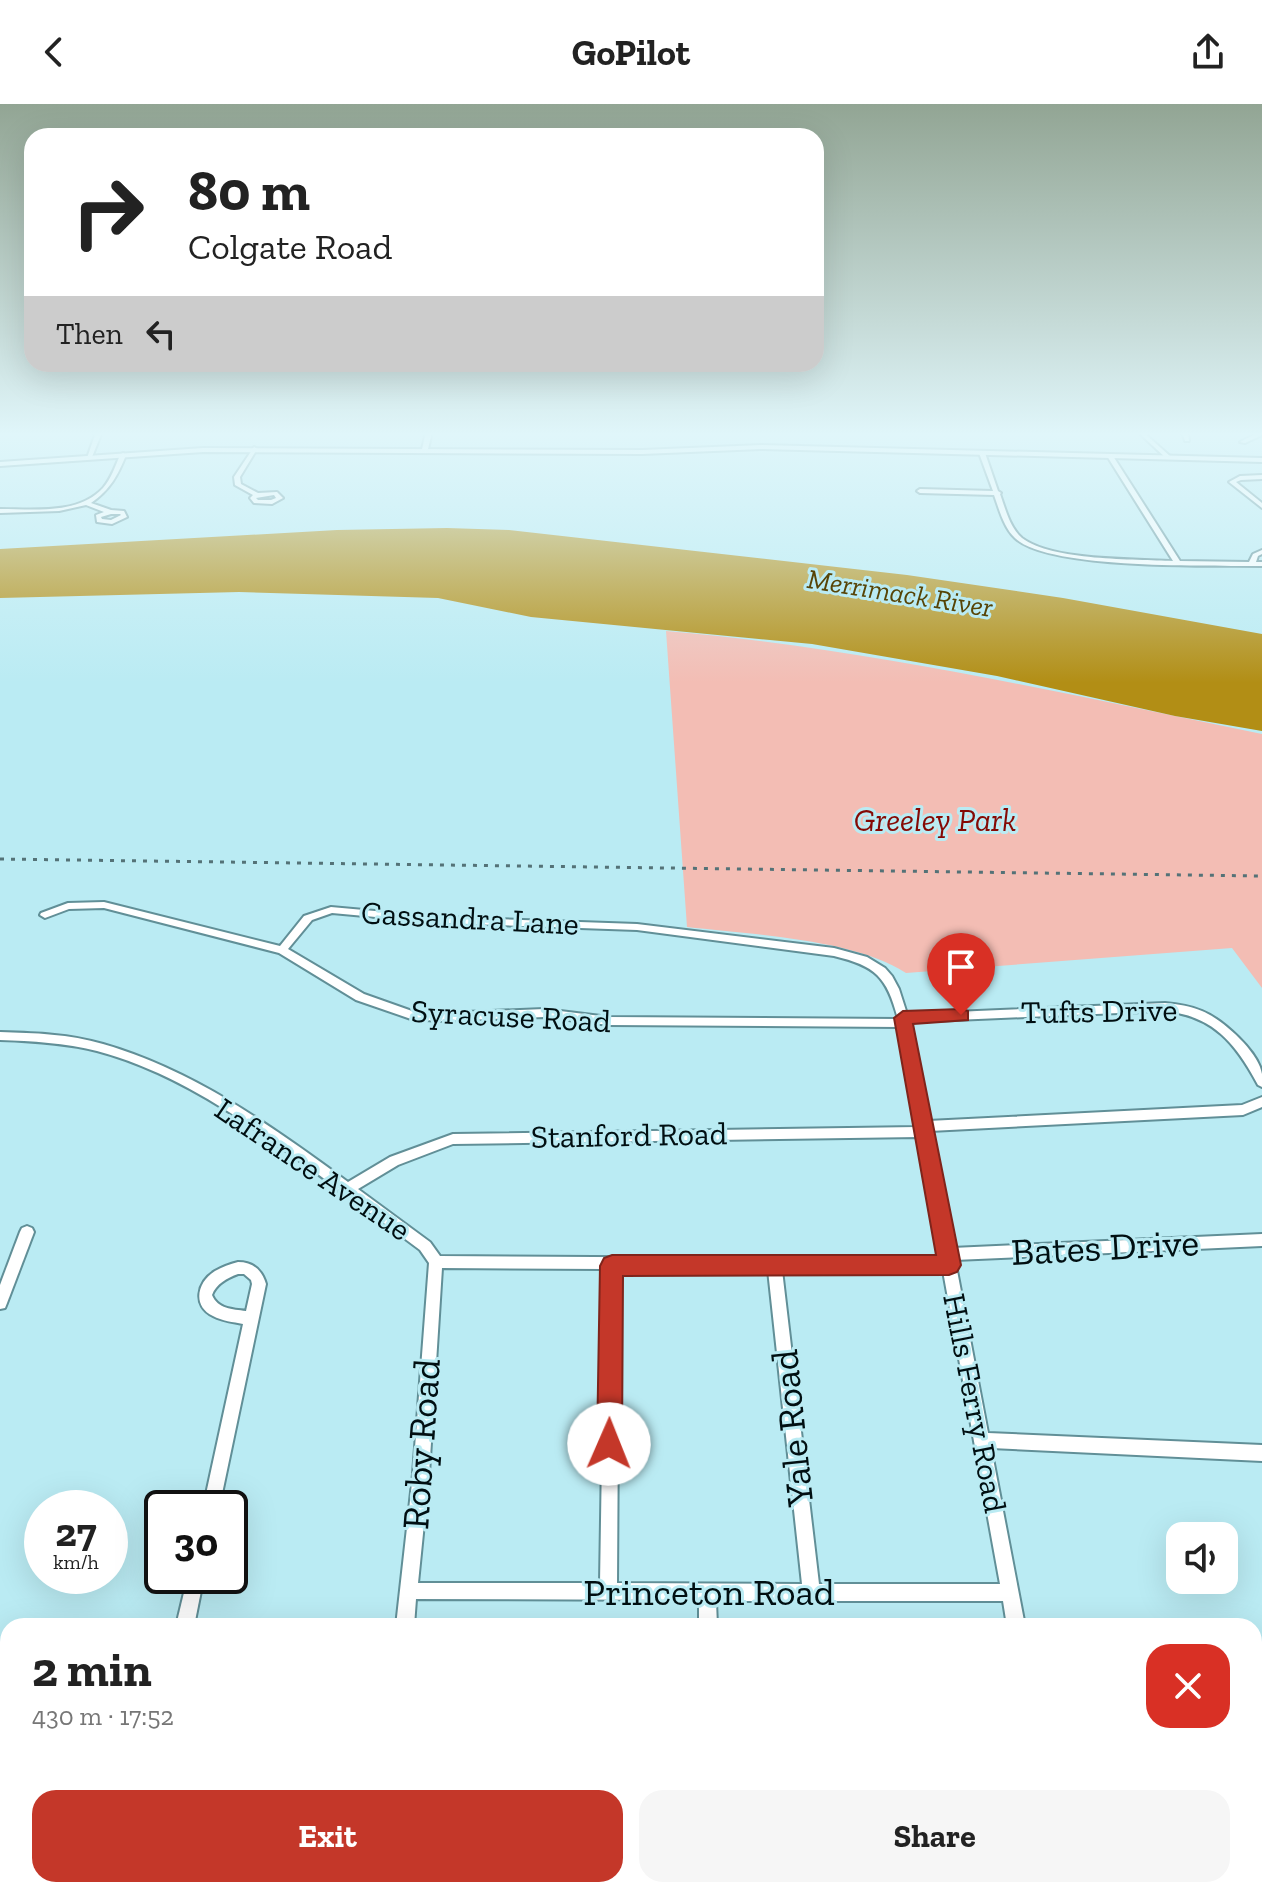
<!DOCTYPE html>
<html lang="en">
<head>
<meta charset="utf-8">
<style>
	:root { --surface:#fff; --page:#f6f6f6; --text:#222; --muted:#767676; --accent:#c43729 }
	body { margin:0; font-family:"Zilla Slab",serif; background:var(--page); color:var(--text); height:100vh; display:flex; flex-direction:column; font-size:30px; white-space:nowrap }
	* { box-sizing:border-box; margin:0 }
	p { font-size:26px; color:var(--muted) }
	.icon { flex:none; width:44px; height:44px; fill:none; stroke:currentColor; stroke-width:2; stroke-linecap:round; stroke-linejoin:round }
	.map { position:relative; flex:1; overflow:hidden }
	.side { position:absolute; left:0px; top:1514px; width:1262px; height:280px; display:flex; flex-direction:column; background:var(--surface); border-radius:24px 24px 0 0; box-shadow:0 8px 32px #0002 }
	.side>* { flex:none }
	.guide { position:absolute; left:24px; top:24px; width:800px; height:244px; border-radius:24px; box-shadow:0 8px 32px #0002; background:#fff; color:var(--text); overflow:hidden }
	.tools { position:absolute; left:1166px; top:1418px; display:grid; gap:16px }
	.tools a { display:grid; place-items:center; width:72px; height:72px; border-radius:16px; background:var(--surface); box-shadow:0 8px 32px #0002; font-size:40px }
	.speed { position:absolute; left:24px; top:1386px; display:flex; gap:16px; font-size:40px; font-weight:700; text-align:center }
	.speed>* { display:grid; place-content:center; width:104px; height:104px; border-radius:50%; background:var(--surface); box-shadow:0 8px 32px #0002; line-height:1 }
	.speed small { font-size:20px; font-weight:400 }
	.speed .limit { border:4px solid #111; border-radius:12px; background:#fff; color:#111 }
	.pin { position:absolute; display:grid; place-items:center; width:68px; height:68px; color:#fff; margin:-82px -34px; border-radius:50% 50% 50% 0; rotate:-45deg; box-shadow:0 0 8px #0007 }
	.pin .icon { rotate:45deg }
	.me { position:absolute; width:88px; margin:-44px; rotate:1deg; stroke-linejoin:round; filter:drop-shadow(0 0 6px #0008) }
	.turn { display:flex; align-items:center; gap:28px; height:168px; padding:0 32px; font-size:36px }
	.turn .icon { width:104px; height:104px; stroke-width:2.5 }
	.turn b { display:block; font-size:56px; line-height:68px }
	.then { display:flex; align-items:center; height:76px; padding:0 32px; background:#0003; gap:16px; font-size:30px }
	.round { display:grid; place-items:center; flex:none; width:84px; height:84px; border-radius:24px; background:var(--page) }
	.headline { display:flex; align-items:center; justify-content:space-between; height:136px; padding:0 32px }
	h1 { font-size:48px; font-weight:700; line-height:60px }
	.button { display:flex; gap:16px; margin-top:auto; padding:16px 32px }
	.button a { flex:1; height:92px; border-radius:24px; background:var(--accent); color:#fff; font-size:32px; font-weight:700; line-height:92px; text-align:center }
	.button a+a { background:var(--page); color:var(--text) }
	header { display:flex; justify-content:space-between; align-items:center; height:104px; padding:0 32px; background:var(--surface); font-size:36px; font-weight:700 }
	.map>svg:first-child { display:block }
	.green { fill:#f3bdb4 }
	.water { fill:#b28e15 }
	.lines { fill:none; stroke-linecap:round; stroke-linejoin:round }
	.street-casing { stroke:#618f97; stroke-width:4 }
	.secondary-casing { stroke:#618f97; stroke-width:4 }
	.primary-casing { stroke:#fff; stroke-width:4 }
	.street { fill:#fff; fill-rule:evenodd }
	.secondary { fill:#fff; fill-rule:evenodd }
	.primary { fill:#f0c4ec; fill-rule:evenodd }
	.rail { stroke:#547277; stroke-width:3; stroke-dasharray:4 7; stroke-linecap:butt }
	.route { fill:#c43729; stroke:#7f241b; stroke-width:2 }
	.labels { text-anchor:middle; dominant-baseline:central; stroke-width:6; stroke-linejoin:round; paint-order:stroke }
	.far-water-label { font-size:28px; font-style:italic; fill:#574406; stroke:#baebf3 }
	.park-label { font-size:32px; font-style:italic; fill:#850904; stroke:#baebf3 }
	.street-label { font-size:32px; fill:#010f12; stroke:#baebf3 }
	.near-street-label { font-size:38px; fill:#010f12; stroke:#baebf3 }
</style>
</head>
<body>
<header><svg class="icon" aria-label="back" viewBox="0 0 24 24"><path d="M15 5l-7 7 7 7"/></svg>GoPilot<svg class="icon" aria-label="share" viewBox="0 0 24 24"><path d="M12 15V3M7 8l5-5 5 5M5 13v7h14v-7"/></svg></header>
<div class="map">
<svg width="1262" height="1794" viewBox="0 0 1262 1794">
	<rect width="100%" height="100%" fill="#baebf3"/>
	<path class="green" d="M666,527C868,544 1064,590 1262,630V884L1232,844L906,869C855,835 749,830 687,823Z"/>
	<polygon class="water" points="447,424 509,426 907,471 1063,494 1262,530 1262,627 1175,612 997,572 812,540 531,513 438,494 239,488 0,494 0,445 337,426"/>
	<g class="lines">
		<defs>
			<g id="street">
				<polygon points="96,328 102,328 92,353 87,354"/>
				<polygon points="426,328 432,328 428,345 425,347 422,345"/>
				<polygon points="1138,328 1143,328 1171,353 1171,355 1167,355"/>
				<polygon points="1182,328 1188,328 1189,337 1185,337"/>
				<polygon points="1259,328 1262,328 1262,331 1245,339 1240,338"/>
				<path d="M254,343L257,345L240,373L241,380L258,389L277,388L283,394L272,400L254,399L250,394L253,391L235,381L234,373ZM274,391L276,394L271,396H258L256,394Z"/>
				<path d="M982,347L985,349L998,387L1001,389L1000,390C1005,404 1010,424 1022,434C1052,457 1135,455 1173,457L1107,352L1110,350L1113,352L1180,457L1249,458L1253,450L1262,446V450L1258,452L1256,458H1262V462C1212,461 1048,466 1015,434C1004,424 999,405 994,391L920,389L917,387L920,385L993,387L979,349Z"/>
				<path d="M123,349L126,351C118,371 110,386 91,399L111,406L124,407L127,413L112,420L97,418L96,411L104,408L86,401L59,407L0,409V405C33,405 78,411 103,384C111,375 115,363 120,351ZM111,410H120L121,411L111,416L102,415L101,413Z"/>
				<polygon points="1262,371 1262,375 1241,376 1236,378 1262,399 1262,404 1229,378 1240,372"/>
				<path d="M104,798L280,842L304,812L331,803L441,813L637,820L834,844L867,853L885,864L892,872L899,885L907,910L1165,899C1178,900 1190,902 1202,907C1222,915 1259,948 1262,970C1262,974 1262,978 1262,983L1258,981C1236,940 1214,912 1165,907L909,918L928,1017L1242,1001L1262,993V1003L1243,1011L930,1027L952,1144L1262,1130V1142L955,1156L988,1329L1262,1341V1357L991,1344L1025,1522H1007L1003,1497H716L717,1522H699V1496L416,1495L414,1522H396L413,1370L429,1159L420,1146L346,1091L340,1090L339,1086C267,1032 185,970 97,947C65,939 32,937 0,936V928C34,929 70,930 103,940C194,966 273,1023 348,1078L390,1053L453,1030L917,1023L899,923L609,921L544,913L440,917L411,915L356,896L279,849L104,804L69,805L45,814L40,811L41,809L68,799ZM332,809L441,819L637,826L834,852C876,862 887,873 898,915L609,913L544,905L440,909L412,907L364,890L288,845L312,816ZM919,1033L941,1155L440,1152L430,1138L358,1085L398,1061L453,1040ZM442,1164L605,1165L600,1479H418L429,1370ZM619,1165L768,1166L802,1480L617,1479ZM782,1166L943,1167L1000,1480H819Z"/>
				<polygon points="27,1122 32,1124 34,1128 7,1199 5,1204 0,1205 0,1181 20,1128 22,1124"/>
				<path d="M238,1158C253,1158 262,1166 266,1180L219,1404H203L243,1220C233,1218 222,1217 213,1212C192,1202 197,1178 215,1167C222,1163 230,1160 238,1158ZM238,1170H244L251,1176L252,1180L246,1207C232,1205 218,1205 212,1191C216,1180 227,1174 238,1170Z"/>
				<polygon points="188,1472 204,1472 194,1522 176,1522"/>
				<rect x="722" y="1786" width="20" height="8"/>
				<polygon points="1056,1786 1076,1786 1077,1794 1057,1794"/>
			</g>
			<g id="secondary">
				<polygon points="761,341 1262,354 1262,358 761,345 642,350 203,348 0,362 0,358 203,344 642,346"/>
				<rect x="1254" y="1743" width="8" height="28"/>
			</g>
			<g id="primary">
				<rect x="0" y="1733" width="8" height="32"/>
				<polygon points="8,1771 8,1786 28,1786 25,1794 0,1794 0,1776"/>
			</g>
		</defs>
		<use href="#street" class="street-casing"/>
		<use href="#secondary" class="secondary-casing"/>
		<use href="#primary" class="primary-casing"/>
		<use href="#street" class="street"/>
		<use href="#secondary" class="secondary"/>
		<use href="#primary" class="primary"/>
		<polyline class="rail" points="0,755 1262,772"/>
	</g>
	<linearGradient id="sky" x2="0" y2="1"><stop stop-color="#92a594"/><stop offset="0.57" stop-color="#e0f6fa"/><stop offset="1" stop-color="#e0f6fa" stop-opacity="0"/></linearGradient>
	<rect width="1262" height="579" fill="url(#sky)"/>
	<polygon class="route" points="961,905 968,907 968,916 913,920 961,1161 957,1168 949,1171 623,1172 622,1340 618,1349 609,1352 600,1349 597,1340 600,1162 604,1154 612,1151 936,1151 894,914 903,907"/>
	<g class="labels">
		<g class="far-water-label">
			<text transform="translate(900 489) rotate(9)">Merrimack River</text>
		</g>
		<g class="park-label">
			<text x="935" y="716">Greeley Park</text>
		</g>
		<g class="street-label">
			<text transform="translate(470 814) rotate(3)">Cassandra Lane</text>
			<text transform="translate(1099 907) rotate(-1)">Tufts Drive</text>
			<text transform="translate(511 912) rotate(3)">Syracuse Road</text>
			<text transform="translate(629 1031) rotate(-1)">Stanford Road</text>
			<text transform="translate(313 1065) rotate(34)">Lafrance Avenue</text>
			<text transform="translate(975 1299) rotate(79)">Hills Ferry Road</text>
		</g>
		<g class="near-street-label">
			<text transform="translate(1105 1143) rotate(-3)">Bates Drive</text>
			<text transform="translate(792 1324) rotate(-96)">Yale Road</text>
			<text transform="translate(421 1340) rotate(-86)">Roby Road</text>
			<text x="709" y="1488">Princeton Road</text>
		</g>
	</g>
</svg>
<div class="tools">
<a><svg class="icon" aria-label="sound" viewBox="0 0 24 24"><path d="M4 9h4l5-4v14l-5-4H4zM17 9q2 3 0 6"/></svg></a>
</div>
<div class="speed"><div>27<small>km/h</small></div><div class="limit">30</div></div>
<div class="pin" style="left:961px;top:911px;background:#d93025"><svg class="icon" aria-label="arrive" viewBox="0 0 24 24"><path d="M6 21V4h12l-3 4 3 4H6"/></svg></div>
<svg class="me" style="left:609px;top:1340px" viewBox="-20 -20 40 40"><circle r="19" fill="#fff"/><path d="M0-13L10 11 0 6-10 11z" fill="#c43729"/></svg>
<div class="guide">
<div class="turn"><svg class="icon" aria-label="right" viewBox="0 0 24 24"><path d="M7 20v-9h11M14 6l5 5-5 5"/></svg><div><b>80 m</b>Colgate Road</div></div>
<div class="then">Then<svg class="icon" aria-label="left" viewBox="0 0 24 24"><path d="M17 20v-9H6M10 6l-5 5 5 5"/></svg></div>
</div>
<section class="side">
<div class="headline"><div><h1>2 min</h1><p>430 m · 17:52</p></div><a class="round" style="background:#d93025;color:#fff"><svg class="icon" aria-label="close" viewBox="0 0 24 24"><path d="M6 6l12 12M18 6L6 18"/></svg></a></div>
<div class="button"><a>Exit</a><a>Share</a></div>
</section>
</div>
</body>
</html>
